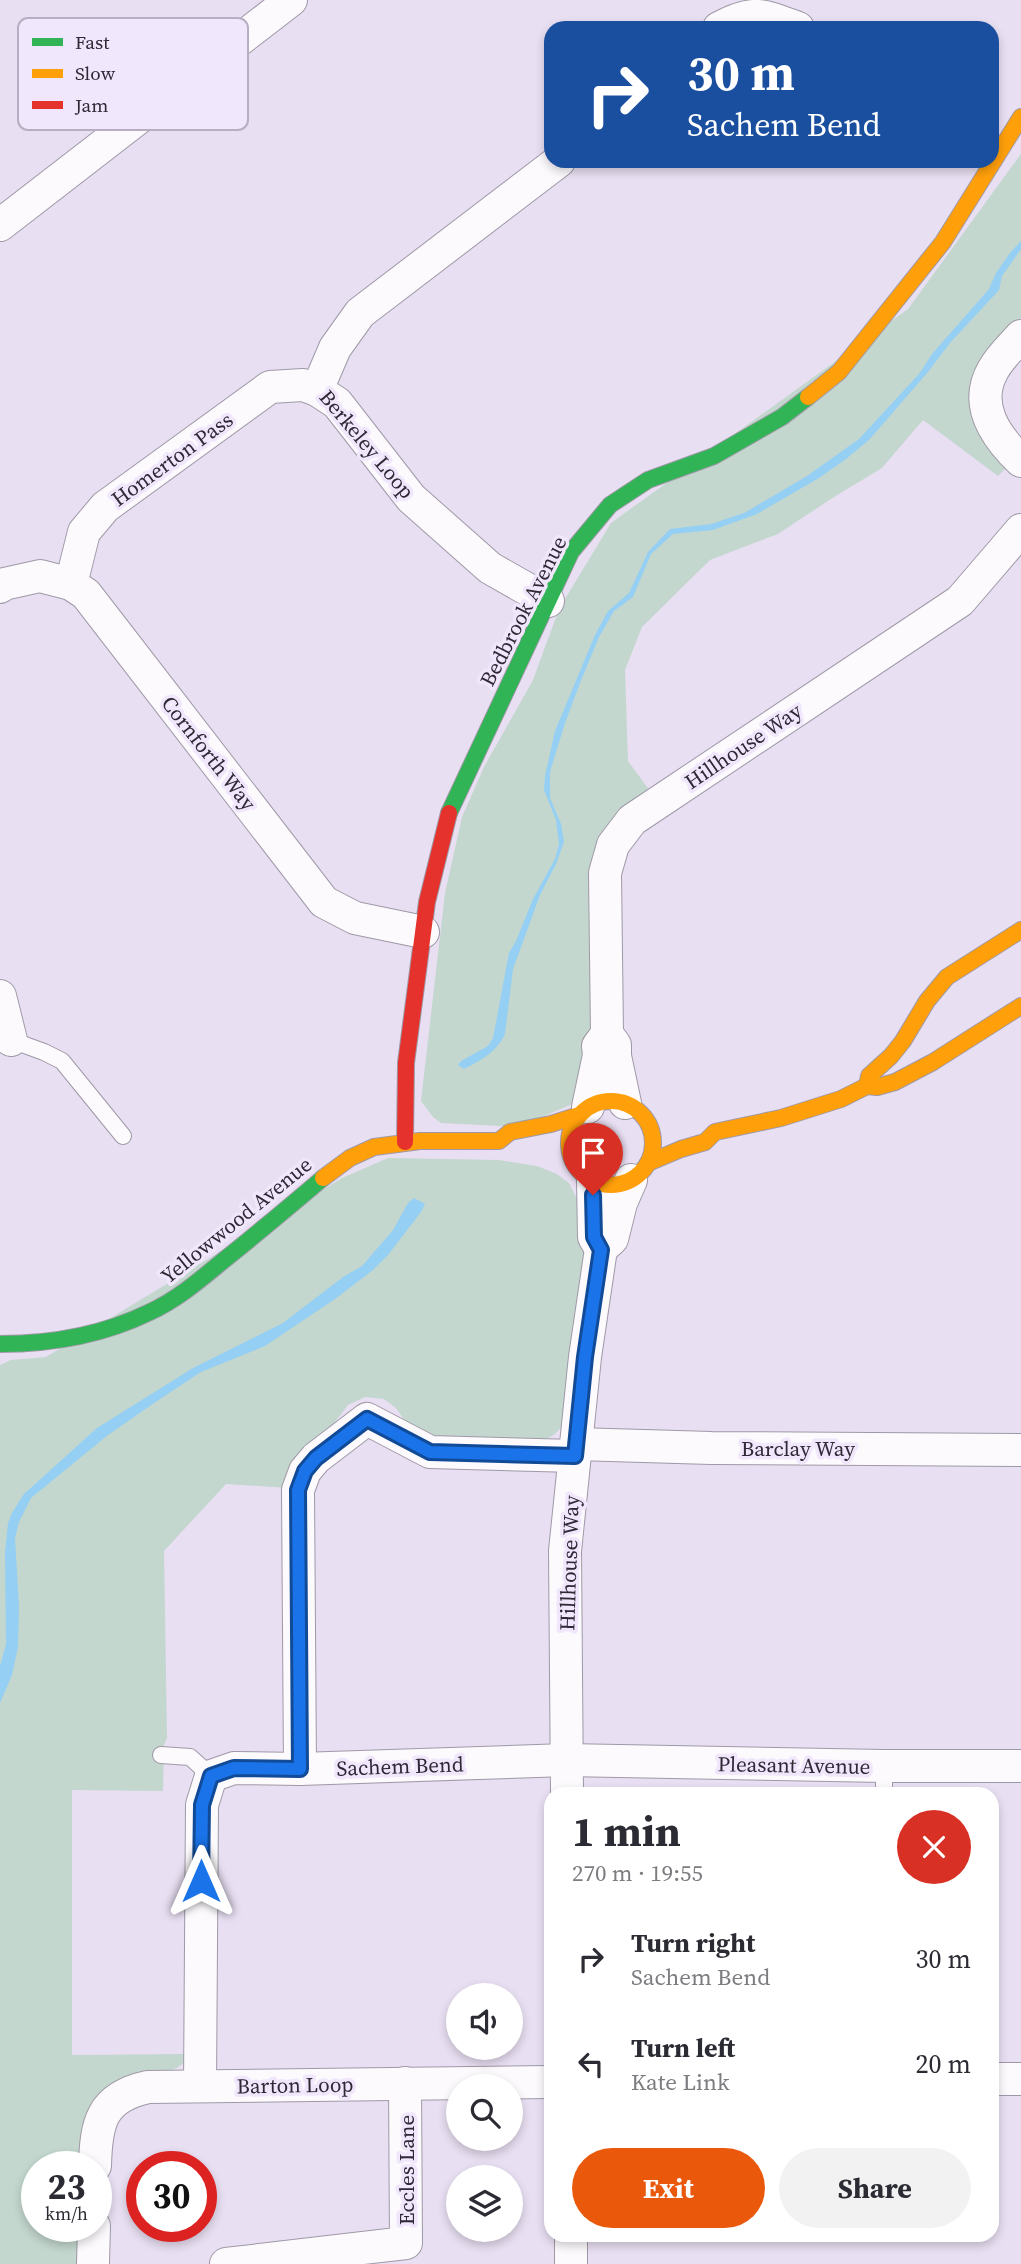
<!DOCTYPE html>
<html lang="en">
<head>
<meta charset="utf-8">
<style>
	:root { --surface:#fff; --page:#f2f2f3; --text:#2b2b33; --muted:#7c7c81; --accent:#ea580c }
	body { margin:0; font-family:"Source Serif 4",serif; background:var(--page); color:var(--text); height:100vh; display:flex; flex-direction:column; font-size:26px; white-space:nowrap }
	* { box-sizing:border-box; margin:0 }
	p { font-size:23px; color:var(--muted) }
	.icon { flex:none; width:38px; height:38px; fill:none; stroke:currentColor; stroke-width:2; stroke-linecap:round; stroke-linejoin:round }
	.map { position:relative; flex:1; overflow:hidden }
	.sheet { position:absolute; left:544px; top:1787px; width:455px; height:455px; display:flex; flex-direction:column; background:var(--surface); border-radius:21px; box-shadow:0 4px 10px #0003 }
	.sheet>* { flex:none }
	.hud { position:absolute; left:544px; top:21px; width:455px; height:147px; border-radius:21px; box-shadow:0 4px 10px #0003; background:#1a4fa0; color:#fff; overflow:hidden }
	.controls { position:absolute; left:446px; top:1983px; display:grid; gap:14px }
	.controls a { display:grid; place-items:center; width:77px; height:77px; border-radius:50%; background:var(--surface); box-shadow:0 4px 10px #0003; font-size:35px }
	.speed { position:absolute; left:21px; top:2151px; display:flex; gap:14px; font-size:35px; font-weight:700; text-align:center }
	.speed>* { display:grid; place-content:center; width:91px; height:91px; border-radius:50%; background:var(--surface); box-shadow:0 4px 10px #0003; line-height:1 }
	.speed small { font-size:18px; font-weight:400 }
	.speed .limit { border:10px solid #d22; background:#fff; color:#111 }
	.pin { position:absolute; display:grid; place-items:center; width:60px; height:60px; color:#fff; margin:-72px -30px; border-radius:50% 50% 50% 0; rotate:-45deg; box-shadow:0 0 7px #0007 }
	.pin .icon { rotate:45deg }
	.me { position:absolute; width:77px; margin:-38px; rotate:0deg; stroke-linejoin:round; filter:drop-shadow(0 0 5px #0008) }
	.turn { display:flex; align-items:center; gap:24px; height:147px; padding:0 28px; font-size:32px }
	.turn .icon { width:91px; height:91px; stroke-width:2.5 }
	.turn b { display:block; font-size:49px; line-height:60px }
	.round { display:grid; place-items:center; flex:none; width:74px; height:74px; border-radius:37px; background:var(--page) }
	.overview { display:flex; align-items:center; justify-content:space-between; height:119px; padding:0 28px }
	h1 { font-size:42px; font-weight:700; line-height:52px }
	.cta { display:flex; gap:14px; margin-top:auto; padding:14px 28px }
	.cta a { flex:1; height:80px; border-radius:42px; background:var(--accent); color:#fff; font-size:28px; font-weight:700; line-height:80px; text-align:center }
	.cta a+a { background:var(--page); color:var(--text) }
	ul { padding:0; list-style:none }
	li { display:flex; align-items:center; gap:21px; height:105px; padding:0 28px }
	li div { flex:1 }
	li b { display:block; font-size:26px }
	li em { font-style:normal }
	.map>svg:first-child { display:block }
	.green { fill:#c3d7ce }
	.water { fill:#95cff3 }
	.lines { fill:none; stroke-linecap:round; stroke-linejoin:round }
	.lane-casing { stroke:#9f99a7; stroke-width:18 }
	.street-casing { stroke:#9f99a7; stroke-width:34 }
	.fast-casing { stroke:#9f99a7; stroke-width:18 }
	.slow-casing { stroke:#9f99a7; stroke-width:18 }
	.jam-casing { stroke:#9f99a7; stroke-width:18 }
	.lane { stroke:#fcfafd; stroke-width:16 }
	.street { stroke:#fcfafd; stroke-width:32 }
	.fast { stroke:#30b455; stroke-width:16 }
	.slow { stroke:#ff9f0a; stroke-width:16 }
	.jam { stroke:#e5322d; stroke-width:16 }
	.route-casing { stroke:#114b97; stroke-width:18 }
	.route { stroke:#1a73e8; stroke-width:12 }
	.labels { text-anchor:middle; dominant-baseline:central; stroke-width:7; stroke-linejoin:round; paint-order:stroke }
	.street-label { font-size:21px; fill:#2f2936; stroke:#f1e7fc }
	.key { fill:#f1e7fc; stroke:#b7aec1; stroke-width:2 }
	.key-label { font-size:19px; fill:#2f2936 }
</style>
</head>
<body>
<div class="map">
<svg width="1021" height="2264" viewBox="0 0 1021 2264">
	<rect width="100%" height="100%" fill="#e8dff2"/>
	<g class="green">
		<polygon points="1021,154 1021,318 979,366 1008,466 998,476 923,420 882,468 834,497 778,534 710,560 642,627 625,670 628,761 653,795 612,827 595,1027 575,1103 518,1127 441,1123 433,1117 421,1101 445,893 462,817 484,767 533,680 559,609 611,523 908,309"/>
		<path d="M388,1158L498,1160L537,1166L557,1174L569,1183L578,1201L585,1261L568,1420L555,1434L542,1442L436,1444L410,1428L396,1408L384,1399L365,1397L348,1405L335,1422V1435L289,1488L226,1484L164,1551L167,1738L164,1745L163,1791L72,1790V2055L188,2054C181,2076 156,2071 137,2074C130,2075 123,2080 116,2083L82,2166H37V2226H83V2264H0V1365L11,1360L46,1357L342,1178Z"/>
	</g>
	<g class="water">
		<path d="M1021,241V249L1002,276L999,290L950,343L928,372L869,440L846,459L819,478L757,514L713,530L673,534L651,554L633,597L614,611L599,637L580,683L565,723L550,772V798L561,824L564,842L556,864L540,895L513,969L505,1034C498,1051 480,1061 464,1069L458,1065L461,1061L488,1046L493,1038L509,953L516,941L533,899L555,859L559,844L556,820L544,790L545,776L555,731L595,635L608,611L629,593L648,552L670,529L711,524L744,513L807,476L859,439L919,374L932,354L989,289L996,273L1010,253Z"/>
		<polygon points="414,1198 425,1204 421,1212 388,1255 373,1270 335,1299 265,1346 201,1372 157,1401 108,1435 31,1498 19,1522 15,1538 19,1606 18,1647 12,1675 0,1703 0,1666 6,1644 5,1553 8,1523 12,1513 24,1494 97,1428 193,1368 283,1323 343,1277 362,1266 393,1230 408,1203"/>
	</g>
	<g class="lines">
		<defs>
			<g id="lane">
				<polyline points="11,1040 44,1052 62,1061 123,1136"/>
				<polyline points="161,1755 190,1757 211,1776"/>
				<polyline points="884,1766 884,1794"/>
			</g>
			<g id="street">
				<path d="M719,28C754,9 762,15 798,28"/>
				<polyline points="0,225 291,0"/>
				<path d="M1021,336C1011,347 1000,357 993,370C973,405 996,437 1021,461"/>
				<polyline points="317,390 335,348 360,313 559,161"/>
				<polyline points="71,584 84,532 105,507 270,387 303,385 317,390 337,403 411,498 490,568 548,601"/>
				<polyline points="0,587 4,584 40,576 71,584 86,594 324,902 355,918 423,932"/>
				<polyline points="0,996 11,1040"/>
				<polyline points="625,1103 615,1056 615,1045 607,1034 605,873 613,845 632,820 960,601 1021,530"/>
				<polyline points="588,1107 599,1055 598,1046 607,1034"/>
				<polyline points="593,1181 594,1237 601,1249"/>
				<polyline points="576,1444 711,1448 1021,1450"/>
				<polyline points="300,1769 298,1490 305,1471 316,1458 367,1419 430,1452 575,1456"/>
				<polyline points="567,1794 565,1551 585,1357 601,1249 612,1239 621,1203 631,1180"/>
				<polyline points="992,2079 1021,2079"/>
				<polyline points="200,2086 202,1805 211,1776 234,1768 300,1769 566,1760 884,1766 1021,1766"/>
				<path d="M95,2166C96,2123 101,2097 148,2087L551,2082"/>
				<polyline points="571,2235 571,2264"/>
				<polyline points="93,2264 94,2226"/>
				<polyline points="226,2264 406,2243 405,2083"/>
			</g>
			<g id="fast">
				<polyline points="449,813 571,552 610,505 648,480 714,456 782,417 808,397"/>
				<path d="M0,1344C52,1344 103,1335 150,1312C178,1299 201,1279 224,1260C258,1233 290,1206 323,1178"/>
			</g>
			<g id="slow">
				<polyline points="808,397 839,372 943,242 1021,117"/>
				<polyline points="867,1086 869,1076 891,1056 903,1041 927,1001 947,977 1021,930"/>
				<circle cx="611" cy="1143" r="42"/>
				<polyline points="648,1163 681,1149 705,1142 715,1132 781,1118 841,1099 867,1086 877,1087 895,1082 933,1062 1021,1006"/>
				<polyline points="323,1178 350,1158 374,1147 420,1141 499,1141 510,1132 551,1124 579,1115"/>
			</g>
			<polyline id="jam" points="405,1142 406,1063 427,902 449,813"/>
		</defs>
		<use href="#lane" class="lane-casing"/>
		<use href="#street" class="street-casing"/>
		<use href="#fast" class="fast-casing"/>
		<use href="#slow" class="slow-casing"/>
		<use href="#jam" class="jam-casing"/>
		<use href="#lane" class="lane"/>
		<use href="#street" class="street"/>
		<use href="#fast" class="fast"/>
		<use href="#slow" class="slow"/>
		<use href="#jam" class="jam"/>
	</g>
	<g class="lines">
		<defs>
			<polyline id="route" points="201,1881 202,1805 211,1776 234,1768 300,1769 298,1490 305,1471 316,1458 367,1419 430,1452 575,1456 585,1357 601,1250 594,1237 593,1195"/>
		</defs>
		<use href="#route" class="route-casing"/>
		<use href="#route" class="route"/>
	</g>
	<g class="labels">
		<g class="street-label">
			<text transform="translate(367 444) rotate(50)">Berkeley Loop</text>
			<text transform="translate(172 459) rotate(-36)">Homerton Pass</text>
			<text transform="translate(523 611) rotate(-63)">Bedbrook Avenue</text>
			<text transform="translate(743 746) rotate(-34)">Hillhouse Way</text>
			<text transform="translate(209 753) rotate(52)">Cornforth Way</text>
			<text transform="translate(236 1220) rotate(-39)">Yellowwood Avenue</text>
			<text x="798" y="1448">Barclay Way</text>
			<text transform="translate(569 1563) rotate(-88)">Hillhouse Way</text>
			<text transform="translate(794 1765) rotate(1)">Pleasant Avenue</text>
			<text transform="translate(400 1766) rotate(-2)">Sachem Bend</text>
			<text transform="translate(295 2085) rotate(-1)">Barton Loop</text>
			<text transform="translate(406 2170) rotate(-90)">Eccles Lane</text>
		</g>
	</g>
	<rect x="18" y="18" width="230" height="112" rx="10" class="key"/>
	<rect x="32" y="38" width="31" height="8" fill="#30b455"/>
	<rect x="32" y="69" width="31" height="9" fill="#ff9f0a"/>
	<rect x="32" y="101" width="31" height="8" fill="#e5322d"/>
	<g class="key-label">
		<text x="75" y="49">Fast</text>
		<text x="75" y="80">Slow</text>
		<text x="75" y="112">Jam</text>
	</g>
</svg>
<div class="controls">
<a><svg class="icon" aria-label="sound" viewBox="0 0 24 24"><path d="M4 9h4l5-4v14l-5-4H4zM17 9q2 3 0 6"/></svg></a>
<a><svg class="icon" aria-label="search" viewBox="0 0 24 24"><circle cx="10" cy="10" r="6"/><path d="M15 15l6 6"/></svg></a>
<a><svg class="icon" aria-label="layers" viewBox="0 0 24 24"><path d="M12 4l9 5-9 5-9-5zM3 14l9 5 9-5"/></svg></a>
</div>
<div class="speed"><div>23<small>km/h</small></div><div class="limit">30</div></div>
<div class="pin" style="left:593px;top:1195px;background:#d93025"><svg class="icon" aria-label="arrive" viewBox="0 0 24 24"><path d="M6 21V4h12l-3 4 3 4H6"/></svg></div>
<svg class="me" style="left:201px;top:1881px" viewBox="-20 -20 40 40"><path d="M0-17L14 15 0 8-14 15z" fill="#1a73e8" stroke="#fff" stroke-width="4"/></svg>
<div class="hud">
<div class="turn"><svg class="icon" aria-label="right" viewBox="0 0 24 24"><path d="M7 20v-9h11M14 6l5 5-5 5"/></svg><div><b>30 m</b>Sachem Bend</div></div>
</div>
<section class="sheet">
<div class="overview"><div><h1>1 min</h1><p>270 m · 19:55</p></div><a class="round" style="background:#d93025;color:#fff"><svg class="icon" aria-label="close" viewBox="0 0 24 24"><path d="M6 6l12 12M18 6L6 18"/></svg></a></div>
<ul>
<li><svg class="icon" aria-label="right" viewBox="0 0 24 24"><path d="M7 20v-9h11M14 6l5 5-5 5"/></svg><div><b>Turn right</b><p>Sachem Bend</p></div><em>30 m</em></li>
<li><svg class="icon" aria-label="left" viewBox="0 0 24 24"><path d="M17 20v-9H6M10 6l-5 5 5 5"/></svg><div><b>Turn left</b><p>Kate Link</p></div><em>20 m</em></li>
</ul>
<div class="cta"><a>Exit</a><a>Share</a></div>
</section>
</div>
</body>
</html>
